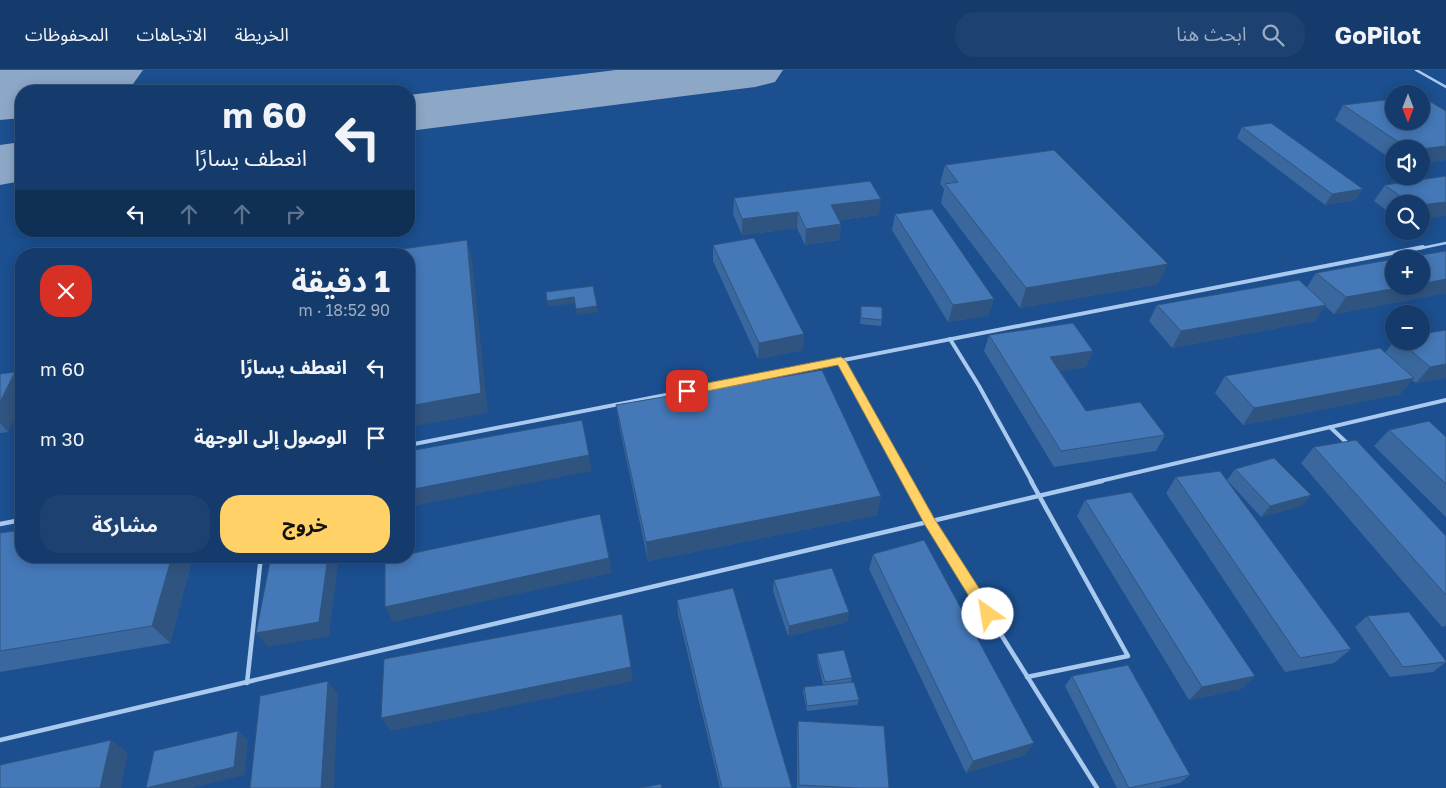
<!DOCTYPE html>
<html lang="ar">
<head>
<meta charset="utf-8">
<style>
	:root { --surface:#143b6b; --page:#1d4271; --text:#f1f3f6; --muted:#9dadc1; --line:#33557e; --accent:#ffd166 }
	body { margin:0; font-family:"Golos Text","Noto Sans Arabic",sans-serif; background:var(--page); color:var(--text); direction:rtl; height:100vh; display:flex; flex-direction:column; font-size:19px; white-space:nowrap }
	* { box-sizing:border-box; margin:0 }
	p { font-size:16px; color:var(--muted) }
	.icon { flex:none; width:28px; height:28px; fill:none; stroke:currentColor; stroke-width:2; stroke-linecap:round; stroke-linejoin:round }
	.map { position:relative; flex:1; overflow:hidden; direction:ltr }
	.side { position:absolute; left:15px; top:178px; width:400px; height:315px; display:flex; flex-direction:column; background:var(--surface); border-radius:20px; box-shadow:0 2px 12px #0003,0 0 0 1px var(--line); direction:rtl }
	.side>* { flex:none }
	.guide { position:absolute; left:15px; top:15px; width:400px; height:152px; border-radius:20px; box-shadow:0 2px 12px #0003,0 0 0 1px var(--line); direction:rtl; background:#143b6b; color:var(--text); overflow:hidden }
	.needle { width:32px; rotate:180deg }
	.buttons { position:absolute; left:1385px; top:15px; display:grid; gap:10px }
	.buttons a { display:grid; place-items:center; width:45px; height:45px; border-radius:50%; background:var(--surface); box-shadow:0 2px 12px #0003,0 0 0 1px var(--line); font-size:25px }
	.pin { position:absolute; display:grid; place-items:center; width:42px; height:42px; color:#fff; margin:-21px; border-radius:10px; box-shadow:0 2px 8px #0006 }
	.me { position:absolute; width:55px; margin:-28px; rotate:328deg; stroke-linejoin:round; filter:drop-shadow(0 0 4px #0008) }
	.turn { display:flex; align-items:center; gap:18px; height:105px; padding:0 25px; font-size:22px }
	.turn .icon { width:65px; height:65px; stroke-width:2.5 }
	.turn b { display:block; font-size:35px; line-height:42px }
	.lanes { display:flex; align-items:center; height:48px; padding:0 25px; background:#0003; justify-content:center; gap:25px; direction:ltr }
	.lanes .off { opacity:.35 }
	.round { display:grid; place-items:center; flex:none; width:52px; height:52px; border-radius:20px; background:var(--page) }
	.head { display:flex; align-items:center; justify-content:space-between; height:85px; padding:0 25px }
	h1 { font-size:30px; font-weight:700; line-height:38px }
	.cta { display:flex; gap:10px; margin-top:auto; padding:10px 25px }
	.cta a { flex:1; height:58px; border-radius:20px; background:var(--accent); color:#111; font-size:20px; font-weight:700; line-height:58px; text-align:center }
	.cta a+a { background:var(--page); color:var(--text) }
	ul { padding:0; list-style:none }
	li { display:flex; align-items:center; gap:15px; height:70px; padding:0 25px }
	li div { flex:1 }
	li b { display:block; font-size:19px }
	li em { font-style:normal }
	header { display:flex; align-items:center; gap:30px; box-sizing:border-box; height:70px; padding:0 25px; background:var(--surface); border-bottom:1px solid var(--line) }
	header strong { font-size:24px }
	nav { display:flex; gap:28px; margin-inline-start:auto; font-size:18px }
	.search { width:350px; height:45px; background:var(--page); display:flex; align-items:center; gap:12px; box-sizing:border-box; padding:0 18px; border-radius:20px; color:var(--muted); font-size:19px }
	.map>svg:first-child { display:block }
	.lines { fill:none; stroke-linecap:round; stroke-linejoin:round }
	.taxiway { fill:#8da7c7; fill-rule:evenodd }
	.runway { fill:#8da7c7; fill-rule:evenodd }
	.service-far2 { stroke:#a9c9ee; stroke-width:2.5 }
	.service-far1 { stroke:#a9c9ee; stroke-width:4 }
	.service { stroke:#a9c9ee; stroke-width:4.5 }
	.wall { fill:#3a679d }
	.shaded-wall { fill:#305480 }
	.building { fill:#4478b7; stroke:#305480 }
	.route { fill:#ffd166; stroke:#a68842 }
</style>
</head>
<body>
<header>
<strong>GoPilot</strong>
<div class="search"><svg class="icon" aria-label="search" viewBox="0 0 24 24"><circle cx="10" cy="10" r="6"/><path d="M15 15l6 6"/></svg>ابحث هنا</div>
<nav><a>الخريطة</a><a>الاتجاهات</a><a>المحفوظات</a></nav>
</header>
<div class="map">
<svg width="1446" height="718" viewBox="0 0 1446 718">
	<rect width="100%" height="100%" fill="#1b4f8f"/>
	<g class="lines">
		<g class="taxiway">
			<polygon points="616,0 783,0 775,12 755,17 409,61 409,25"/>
			<polygon points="21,72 21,111 0,115 0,75"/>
		</g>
		<polygon class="runway" points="0,0 143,0 128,21 21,21 21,48 0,50"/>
		<g class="service-far2">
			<polyline points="1416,0 1446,17"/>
			<polyline points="1417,179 1446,173"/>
		</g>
		<g class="service-far1">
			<polyline points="950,269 979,316 1032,412"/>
			<polyline points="841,291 908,412"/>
			<polyline points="1330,357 1348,374"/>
			<polyline points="409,375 1423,177"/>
			<polyline points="1096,412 1446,330"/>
		</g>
		<g class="service">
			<polyline points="908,411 930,451 1097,718"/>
			<polyline points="0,454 21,450"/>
			<polyline points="1027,607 1128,586 1031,411"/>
			<polyline points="247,613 261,486"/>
			<polyline points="0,670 1102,411"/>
		</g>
	</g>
	<g class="wall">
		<polygon points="1343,35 1446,41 1446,90 1421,93 1421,79 1394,79 1394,91 1335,50"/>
		<polygon points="1242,57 1363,119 1355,130 1325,135 1237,68"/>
		<polygon points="945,95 1158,214 1020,238 941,133 944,119 940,114"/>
		<polygon points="1446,106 1421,134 1394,134 1394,146 1374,131 1385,115"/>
		<polygon points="734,128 879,145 839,150 841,154 839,170 805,175 797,158 742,165 733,144"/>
		<polygon points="895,144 989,245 948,252 892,160"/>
		<polygon points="713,175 804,264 803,280 758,289 713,191"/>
		<polygon points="1446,181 1446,223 1334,244 1325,236 1315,251 1172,278 1149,251 1157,235 1307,217 1316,203"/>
		<polygon points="861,236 882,250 881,256 860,254"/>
		<polygon points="1446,260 1446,308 1416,313 1412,310 1400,324 1243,355 1215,323 1225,306 1385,283 1394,271 1421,271"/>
		<polygon points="989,265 1093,281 1086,297 1060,301 1086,341 1165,365 1156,381 1054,397 984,281"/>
		<polygon points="0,304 8,362 0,363"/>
		<polygon points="616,335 881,426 877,445 648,491 619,355"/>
		<polygon points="1389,360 1446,367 1446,447 1374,376"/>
		<polygon points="1314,377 1446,466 1446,556 1442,557 1301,393"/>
		<polygon points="1235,399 1311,425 1301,436 1261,447 1227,410"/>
		<polygon points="1176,407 1351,579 1334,593 1285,602 1166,423"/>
		<polygon points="1085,430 1255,606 1241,619 1189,630 1077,446"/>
		<polygon points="0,463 193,486 170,573 0,602"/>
		<polygon points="873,484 1034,673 1025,685 966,703 869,499"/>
		<polygon points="774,510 849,542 847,552 788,566 773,521"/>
		<polygon points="677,530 792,718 720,718 678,544"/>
		<polygon points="1367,546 1446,592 1433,602 1390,607 1355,557"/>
		<polygon points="817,584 852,608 851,612 859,630 857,635 807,641 803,622 804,617 823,615 817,589"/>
		<polygon points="1072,606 1190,705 1180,713 1158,718 1117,718 1065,616"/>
		<polygon points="798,651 889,718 797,718 797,661"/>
	</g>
	<g class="shaded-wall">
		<polygon points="1446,76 1446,90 1421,93 1421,79"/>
		<polygon points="1363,119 1355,130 1325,135 1332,124"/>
		<polygon points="881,129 879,145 829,151 831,135"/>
		<polygon points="1446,132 1446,146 1421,150 1421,135"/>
		<polygon points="798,142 797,158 742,165 742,149"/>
		<polygon points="841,154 839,170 805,175 806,159"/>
		<polygon points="467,170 472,189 488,343 409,357 409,336"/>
		<polygon points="1168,194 1158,214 1020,238 1026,218"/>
		<polygon points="1446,209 1446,223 1334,244 1346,227 1408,216 1421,216 1421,214"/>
		<polygon points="574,227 575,233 548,237 547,231"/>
		<polygon points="994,229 989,245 948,252 953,235"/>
		<polygon points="1326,235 1315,251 1172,278 1181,261"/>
		<polygon points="597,236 598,242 577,245 576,239"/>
		<polygon points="804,264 803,280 758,289 759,273"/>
		<polygon points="1093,281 1086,297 1044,304 1050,287"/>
		<polygon points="1446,294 1446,308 1416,313 1430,297"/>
		<polygon points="15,302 21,309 21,336 8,362 0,353 0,332"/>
		<polygon points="1414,308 1400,324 1243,355 1254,338"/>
		<polygon points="589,385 592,401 409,437 409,420"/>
		<polygon points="1311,425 1301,436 1261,447 1270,436"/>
		<polygon points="881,426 877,445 648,491 646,472"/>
		<polygon points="172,486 193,486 170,573 152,556"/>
		<polygon points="328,486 339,486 329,566 268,577 256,563"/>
		<polygon points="609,488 612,503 393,552 385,537"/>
		<polygon points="849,542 847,552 788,566 789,556"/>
		<polygon points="622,544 633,611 391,661 381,648"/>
		<polygon points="1255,606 1241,619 1189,630 1202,617"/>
		<polygon points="328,611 338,624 334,718 321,718"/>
		<polygon points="238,661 248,670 245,705 192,718 146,718"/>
		<polygon points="111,670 128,683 121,718 100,718"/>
		<polygon points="1034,673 1025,685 966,703 973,691"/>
	</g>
	<g class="building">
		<polygon points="1421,26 1446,41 1446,76 1421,79 1409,79 1343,35 1394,29 1394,51 1421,51"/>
		<polygon points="1271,53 1363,119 1332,124 1242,57"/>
		<polygon points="1054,80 1168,194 1026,218 945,114 958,112 945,95"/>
		<polygon points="1446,106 1446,132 1421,135 1421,134 1411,134 1385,115"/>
		<polygon points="870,111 881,129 831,135 841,154 806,159 798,142 742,149 734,128"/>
		<polygon points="932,139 994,229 953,235 895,144"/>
		<polygon points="754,168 804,264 759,273 713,175"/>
		<polygon points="467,170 481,323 409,336 409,184 395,184 395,180"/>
		<polygon points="1446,181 1446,209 1421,214 1421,189 1398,189"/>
		<polygon points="1394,189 1394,216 1408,216 1346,227 1316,203"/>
		<polygon points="1299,210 1326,235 1181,261 1157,235"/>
		<polygon points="593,216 597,236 576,239 574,227 547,231 546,222"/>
		<polygon points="861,236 882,237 882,250 861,248"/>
		<polygon points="1073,253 1093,281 1050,287 1086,341 1140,332 1165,365 1061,381 989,265"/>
		<polygon points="1446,260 1446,294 1430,297 1400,271 1421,271 1421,264"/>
		<polygon points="1380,278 1414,308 1254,338 1225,306"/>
		<polygon points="822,300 881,426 646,472 616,335"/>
		<polygon points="15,302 0,332 0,304"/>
		<polygon points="582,350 589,385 409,420 409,381"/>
		<polygon points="1429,351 1446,367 1446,414 1389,360"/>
		<polygon points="1356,370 1446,466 1446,525 1314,377"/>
		<polygon points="1274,388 1311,425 1270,436 1235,399"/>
		<polygon points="1220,401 1351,579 1300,588 1176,407"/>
		<polygon points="1131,422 1255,606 1202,617 1085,430"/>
		<polygon points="600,444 609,488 385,537 385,489 399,486 409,486 409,484"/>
		<polygon points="21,460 21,486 172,486 152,556 0,581 0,463"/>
		<polygon points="924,470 1034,673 973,691 873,484"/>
		<polygon points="271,486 328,486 319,552 256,563"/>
		<polygon points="832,498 849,542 789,556 774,510"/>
		<polygon points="733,518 792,718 722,718 677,530"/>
		<polygon points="1409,542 1446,591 1446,592 1403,597 1367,546"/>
		<polygon points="622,544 631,597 381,648 384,589"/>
		<polygon points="844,580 852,608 825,612 817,584"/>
		<polygon points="1128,595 1190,705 1129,718 1072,606"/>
		<polygon points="328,611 321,718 250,718 260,626"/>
		<polygon points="854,612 859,630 807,636 804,617"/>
		<polygon points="798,651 884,656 889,718 859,718 799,715"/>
		<polygon points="238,661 234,697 146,718 154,681"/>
		<polygon points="111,670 100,718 0,718 0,695"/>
		<polygon points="661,714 662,718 640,718"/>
	</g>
	<polygon class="route" points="841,287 846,291 934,448 993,540 995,544 993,549 988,551 983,549 925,455 838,295 687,325 681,321 687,317"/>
</svg>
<div class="buttons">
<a><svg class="needle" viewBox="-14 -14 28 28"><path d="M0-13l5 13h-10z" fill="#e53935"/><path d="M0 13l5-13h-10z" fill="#9dadc1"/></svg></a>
<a><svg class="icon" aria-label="sound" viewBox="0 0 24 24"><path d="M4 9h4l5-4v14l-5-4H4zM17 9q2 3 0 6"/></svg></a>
<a><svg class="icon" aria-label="search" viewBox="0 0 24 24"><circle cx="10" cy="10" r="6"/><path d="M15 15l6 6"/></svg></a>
<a>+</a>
<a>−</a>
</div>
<div class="pin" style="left:687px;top:321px;background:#d93025"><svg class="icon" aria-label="arrive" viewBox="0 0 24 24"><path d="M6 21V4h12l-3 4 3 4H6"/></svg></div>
<svg class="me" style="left:988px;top:544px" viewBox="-20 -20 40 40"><circle r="19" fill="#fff"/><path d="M0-13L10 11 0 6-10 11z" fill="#ffd166"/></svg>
<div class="guide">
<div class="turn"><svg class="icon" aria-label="left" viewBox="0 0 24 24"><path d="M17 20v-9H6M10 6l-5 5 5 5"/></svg><div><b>60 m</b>انعطف يسارًا</div></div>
<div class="lanes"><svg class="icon" aria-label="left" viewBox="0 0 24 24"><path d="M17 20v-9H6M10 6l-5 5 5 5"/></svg><svg class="icon off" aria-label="ahead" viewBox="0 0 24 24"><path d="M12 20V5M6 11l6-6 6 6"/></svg><svg class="icon off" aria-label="ahead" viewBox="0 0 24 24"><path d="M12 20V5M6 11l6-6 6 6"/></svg><svg class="icon off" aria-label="right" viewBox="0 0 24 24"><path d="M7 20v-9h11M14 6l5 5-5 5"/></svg></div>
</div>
<section class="side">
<div class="head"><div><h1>1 دقيقة</h1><p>90 m · 18:52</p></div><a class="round" style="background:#d93025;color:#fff"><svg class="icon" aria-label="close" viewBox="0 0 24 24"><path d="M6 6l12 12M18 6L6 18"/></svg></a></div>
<ul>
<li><svg class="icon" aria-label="left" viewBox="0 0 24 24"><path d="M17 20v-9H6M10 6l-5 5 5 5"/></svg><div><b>انعطف يسارًا</b></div><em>60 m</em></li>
<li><svg class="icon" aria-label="arrive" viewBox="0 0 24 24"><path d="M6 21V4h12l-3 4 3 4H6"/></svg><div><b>الوصول إلى الوجهة</b></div><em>30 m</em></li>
</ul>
<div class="cta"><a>خروج</a><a>مشاركة</a></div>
</section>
</div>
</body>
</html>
